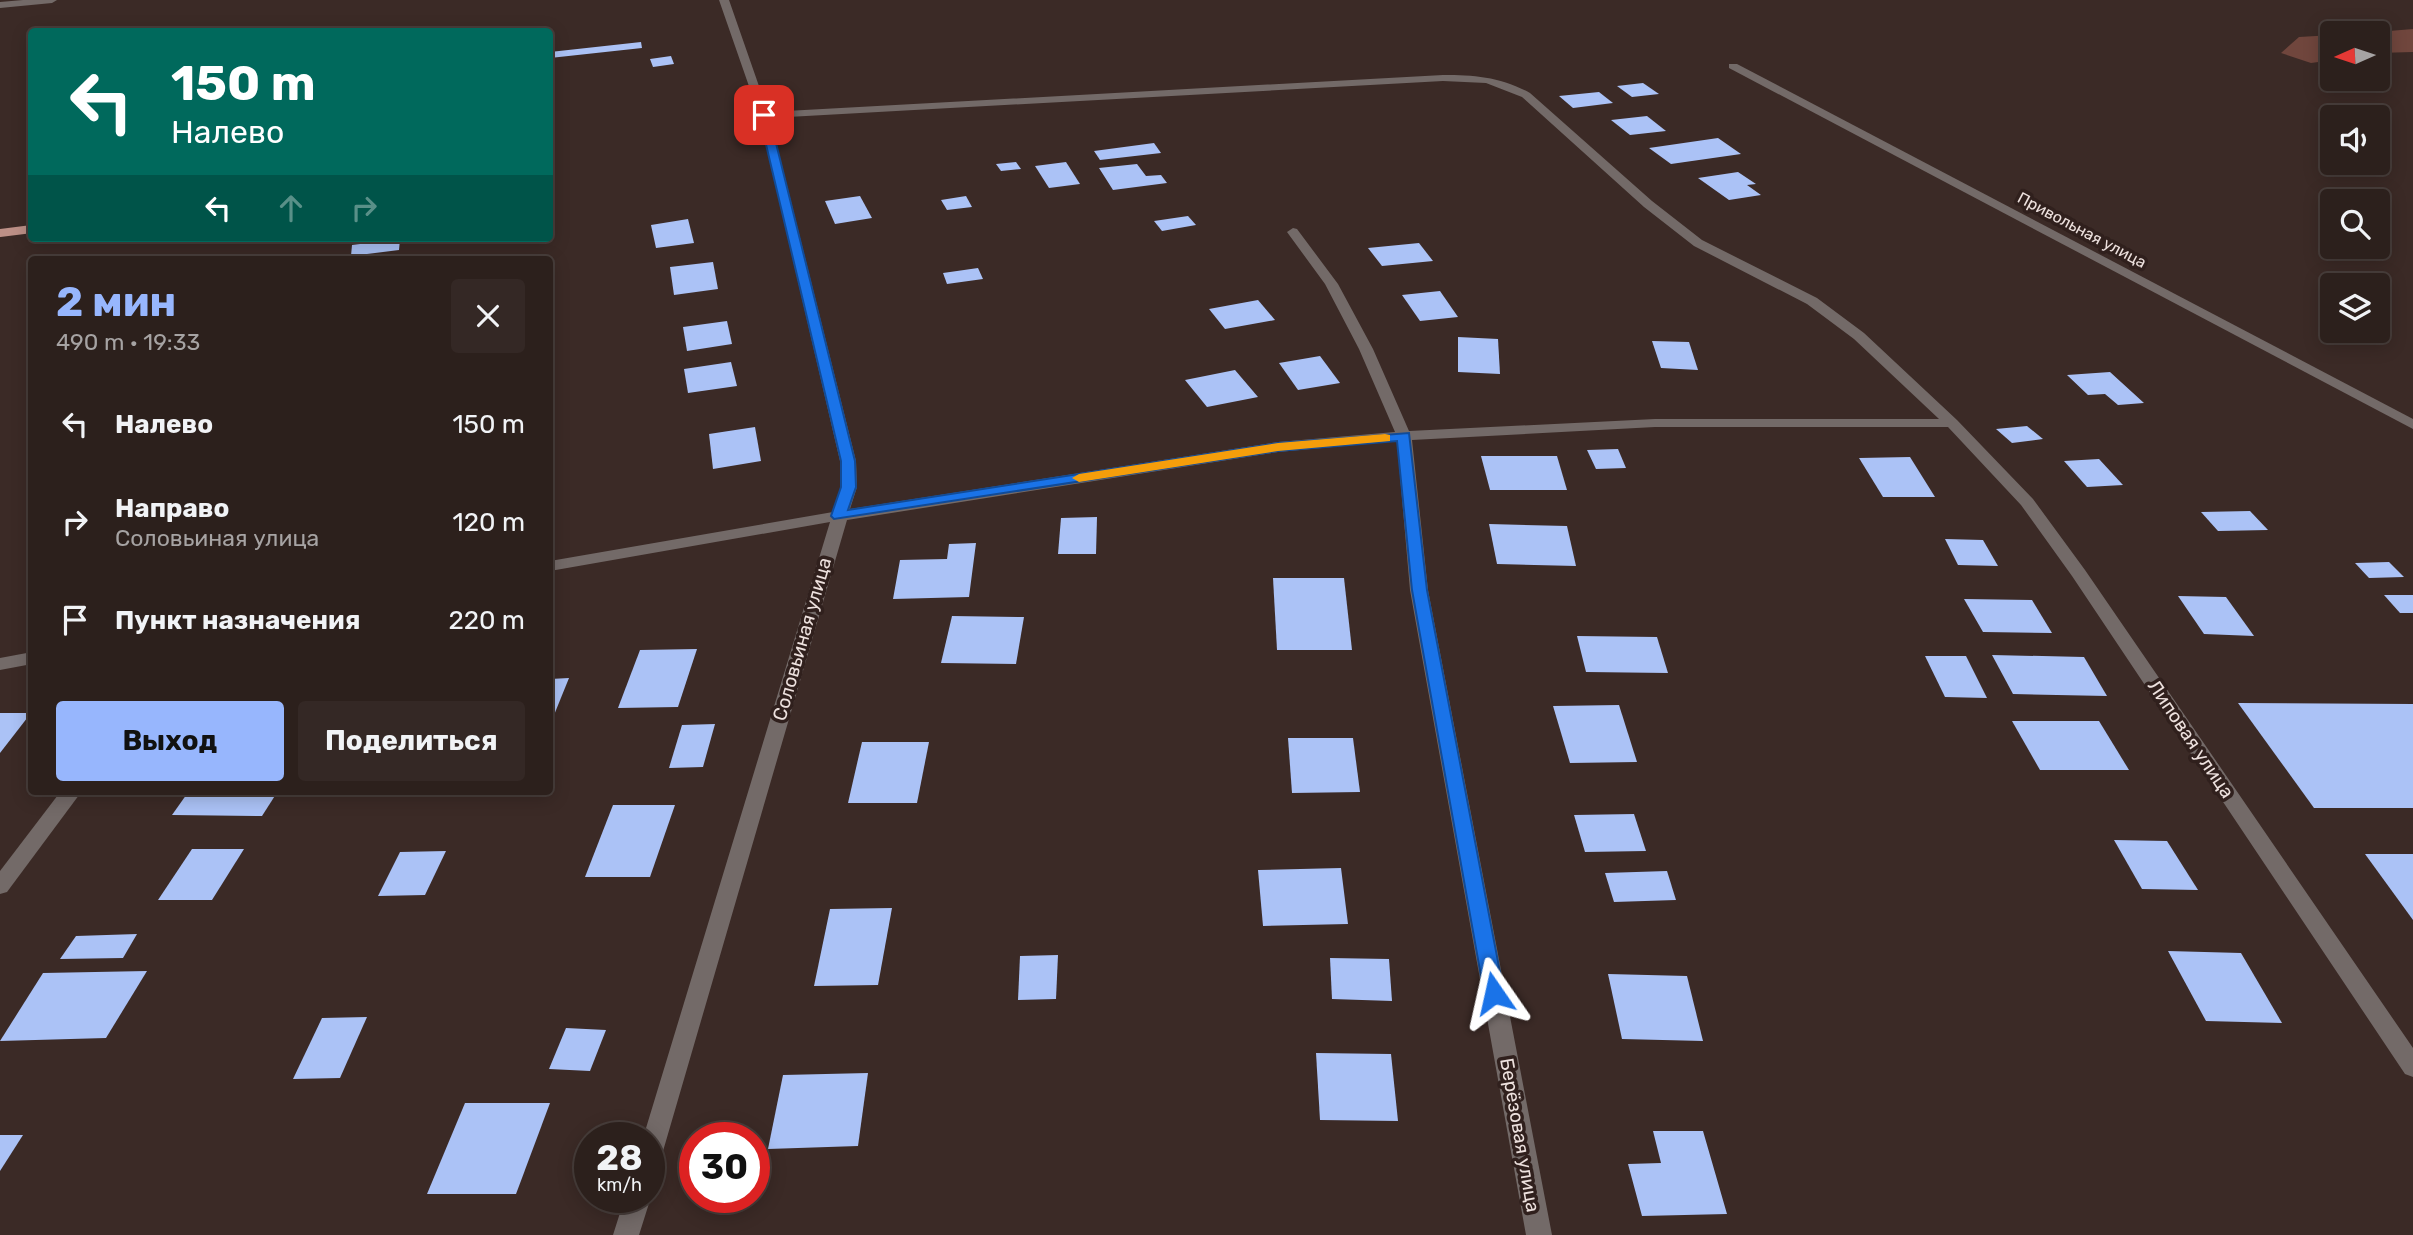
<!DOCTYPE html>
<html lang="ru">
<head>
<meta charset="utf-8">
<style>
	:root { --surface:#2c201c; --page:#342825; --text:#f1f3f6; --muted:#a6a3a3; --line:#483e3b; --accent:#97b6fd }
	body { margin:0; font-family:Rubik,sans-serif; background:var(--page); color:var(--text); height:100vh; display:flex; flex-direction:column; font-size:26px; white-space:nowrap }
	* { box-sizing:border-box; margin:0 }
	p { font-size:23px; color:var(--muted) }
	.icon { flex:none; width:38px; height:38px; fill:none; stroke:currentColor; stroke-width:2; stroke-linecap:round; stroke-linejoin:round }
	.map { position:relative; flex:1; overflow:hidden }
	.sheet { position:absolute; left:28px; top:256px; width:525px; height:539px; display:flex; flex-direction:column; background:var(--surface); border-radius:7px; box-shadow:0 4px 18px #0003,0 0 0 2px var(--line) }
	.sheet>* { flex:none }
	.hud { position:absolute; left:28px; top:28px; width:525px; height:214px; border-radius:7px; box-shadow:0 4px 18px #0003,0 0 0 2px var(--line); background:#00695c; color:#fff; overflow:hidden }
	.needle { width:46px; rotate:267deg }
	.tools { position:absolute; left:2320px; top:21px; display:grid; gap:14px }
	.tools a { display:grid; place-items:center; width:70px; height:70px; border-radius:7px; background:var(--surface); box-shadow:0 4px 18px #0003,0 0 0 2px var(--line); font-size:35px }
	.speed { position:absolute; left:574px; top:1122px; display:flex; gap:14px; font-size:35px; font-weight:700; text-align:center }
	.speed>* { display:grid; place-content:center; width:91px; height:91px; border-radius:50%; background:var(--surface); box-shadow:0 4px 18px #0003,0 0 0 2px var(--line); line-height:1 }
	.speed small { font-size:18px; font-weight:400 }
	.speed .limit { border:10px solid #d22; background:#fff; color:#111 }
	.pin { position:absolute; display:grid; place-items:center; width:60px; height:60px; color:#fff; margin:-30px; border-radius:14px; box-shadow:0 4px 10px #0006 }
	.me { position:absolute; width:77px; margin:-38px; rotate:349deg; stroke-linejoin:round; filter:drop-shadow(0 0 5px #0008) }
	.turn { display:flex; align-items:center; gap:24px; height:147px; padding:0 28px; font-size:32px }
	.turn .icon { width:91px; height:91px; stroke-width:2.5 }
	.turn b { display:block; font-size:49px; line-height:60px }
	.lanes { display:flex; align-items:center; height:66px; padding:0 28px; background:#0003; justify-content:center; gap:35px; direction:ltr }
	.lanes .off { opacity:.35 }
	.round { display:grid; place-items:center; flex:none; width:74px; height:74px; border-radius:7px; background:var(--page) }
	.headline { display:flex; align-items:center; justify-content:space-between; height:119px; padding:0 28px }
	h1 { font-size:42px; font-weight:700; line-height:52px; color:var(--accent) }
	.cta { display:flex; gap:14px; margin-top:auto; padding:14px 28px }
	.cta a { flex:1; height:80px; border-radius:7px; background:var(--accent); color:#111; font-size:28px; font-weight:700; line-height:80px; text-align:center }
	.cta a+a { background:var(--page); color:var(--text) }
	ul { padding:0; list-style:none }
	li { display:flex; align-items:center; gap:21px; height:98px; padding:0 28px }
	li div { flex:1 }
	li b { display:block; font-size:26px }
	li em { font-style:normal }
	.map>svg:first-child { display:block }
	.green { fill:#70463d }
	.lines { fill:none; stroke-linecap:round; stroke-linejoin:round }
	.stream { stroke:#bd9087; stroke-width:8 }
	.building { fill:#abc2f6 }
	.minor { fill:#736a68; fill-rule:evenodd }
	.route { fill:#1a73e8; stroke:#114b97; stroke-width:2 }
	.slow { fill:#f59e0b }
	.labels { text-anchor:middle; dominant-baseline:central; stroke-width:7; stroke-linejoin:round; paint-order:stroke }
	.far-street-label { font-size:16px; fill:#ede1de; stroke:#30201d }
	.street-label { font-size:19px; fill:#ede1de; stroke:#30201d }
</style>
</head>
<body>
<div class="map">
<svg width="2413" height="1235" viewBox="0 0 2413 1235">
	<rect width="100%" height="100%" fill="#3b2a26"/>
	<g class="green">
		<polygon points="2413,29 2413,52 2378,53 2378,33 2365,33"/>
		<polygon points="2333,35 2333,60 2311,63 2281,53 2299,37"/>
	</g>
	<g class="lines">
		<polyline class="stream" points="0,233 32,229"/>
	</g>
	<g class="building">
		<polygon points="641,42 642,48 550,58 550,52"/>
		<polygon points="671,56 674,64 653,67 650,59"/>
		<polygon points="1643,83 1659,94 1632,97 1617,86"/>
		<polygon points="1599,92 1613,103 1573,108 1559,96"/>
		<polygon points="1647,116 1666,131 1630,135 1611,120"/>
		<polygon points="1718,138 1741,154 1671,164 1649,148"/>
		<polygon points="1154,143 1161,153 1100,160 1094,151"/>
		<polygon points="1016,162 1021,169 1001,171 996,164"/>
		<polygon points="1066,162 1080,184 1049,188 1035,166"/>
		<polygon points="1137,164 1146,176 1161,175 1167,183 1113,190 1099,168"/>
		<polygon points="1738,172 1756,184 1747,185 1761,195 1729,200 1698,178"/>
		<polygon points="860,196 872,218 835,224 825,201"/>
		<polygon points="966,196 972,207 947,210 941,200"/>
		<polygon points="1188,216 1196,225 1162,231 1154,221"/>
		<polygon points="688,219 694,243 656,248 651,225"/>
		<polygon points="400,239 399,250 351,256 352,245"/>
		<polygon points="1419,243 1433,261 1382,266 1368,248"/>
		<polygon points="713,262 718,289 674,295 670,267"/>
		<polygon points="978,268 983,279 947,284 943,273"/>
		<polygon points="1440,291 1458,317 1420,321 1402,295"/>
		<polygon points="1258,300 1275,320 1225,329 1209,309"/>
		<polygon points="727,321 732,344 687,351 683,327"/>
		<polygon points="1458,337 1498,339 1500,374 1458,372"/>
		<polygon points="1652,341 1689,342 1698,370 1661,368"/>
		<polygon points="1320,356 1340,383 1298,390 1279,363"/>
		<polygon points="731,362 737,386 688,393 684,369"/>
		<polygon points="1235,370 1258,397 1207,407 1185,380"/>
		<polygon points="2110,372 2144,403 2118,405 2105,394 2088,395 2067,375"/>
		<polygon points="2027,426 2043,439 2012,443 1996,429"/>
		<polygon points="755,427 761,461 713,469 709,434"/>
		<polygon points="1618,449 1626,468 1596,469 1587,450"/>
		<polygon points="1481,456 1557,456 1567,490 1490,490"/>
		<polygon points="1910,457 1935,497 1883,497 1859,458"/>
		<polygon points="2099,459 2123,485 2087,487 2064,461"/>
		<polygon points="2250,511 2268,530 2218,531 2201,512"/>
		<polygon points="1097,517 1096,554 1058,554 1061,518"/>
		<polygon points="1489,524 1567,526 1576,566 1497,564"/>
		<polygon points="1945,539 1983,540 1998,566 1958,565"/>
		<polygon points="976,543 969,597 893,599 900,560 947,559 949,544"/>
		<polygon points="2389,562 2404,577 2369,578 2355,563"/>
		<polygon points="1273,578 1344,578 1352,650 1277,650"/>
		<polygon points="2384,595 2413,595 2413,613 2400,613"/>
		<polygon points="2178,596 2226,597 2254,636 2204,634"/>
		<polygon points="1964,599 2032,600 2052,633 1983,632"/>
		<polygon points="952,616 1024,617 1016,664 941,663"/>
		<polygon points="1577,636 1657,637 1668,673 1586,672"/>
		<polygon points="697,649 678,707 618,708 640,650"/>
		<polygon points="1992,655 2084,657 2107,696 2013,694"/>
		<polygon points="1925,656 1966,656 1987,698 1945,697"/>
		<polygon points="569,678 552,720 550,720 550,679"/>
		<polygon points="2238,703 2413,704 2413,808 2314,808"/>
		<polygon points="1619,705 1637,762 1570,763 1553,706"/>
		<polygon points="0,713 31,713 0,753"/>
		<polygon points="2012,721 2099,721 2129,770 2040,770"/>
		<polygon points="715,724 703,767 669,768 682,725"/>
		<polygon points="1288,738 1353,738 1360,792 1292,793"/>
		<polygon points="862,742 929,742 917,803 848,803"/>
		<polygon points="189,791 278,791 262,816 172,815"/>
		<polygon points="613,805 675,805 650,877 585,877"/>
		<polygon points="1634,814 1646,851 1585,852 1574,815"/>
		<polygon points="2114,840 2167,841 2198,890 2142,889"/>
		<polygon points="192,849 244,849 212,900 158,900"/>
		<polygon points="446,851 425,895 378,896 400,852"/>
		<polygon points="2365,854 2413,854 2413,920"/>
		<polygon points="1341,868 1348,924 1263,926 1258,870"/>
		<polygon points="1667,871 1676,900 1614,902 1605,873"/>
		<polygon points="892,908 878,985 814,986 830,909"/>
		<polygon points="137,934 123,958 60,959 76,936"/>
		<polygon points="2168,951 2241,953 2282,1023 2206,1021"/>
		<polygon points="1058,955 1056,999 1018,1000 1020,956"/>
		<polygon points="1330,958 1389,959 1392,1001 1332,999"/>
		<polygon points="147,971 106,1038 0,1041 43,973"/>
		<polygon points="1608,974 1687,976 1703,1041 1622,1039"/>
		<polygon points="367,1017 340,1078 293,1079 322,1018"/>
		<polygon points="566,1028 606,1030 590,1071 549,1069"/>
		<polygon points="1316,1053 1391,1054 1398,1121 1320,1120"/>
		<polygon points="868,1073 858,1146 768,1149 783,1075"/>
		<polygon points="465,1103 550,1103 516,1194 427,1194"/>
		<polygon points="1653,1131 1703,1131 1727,1214 1642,1216 1628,1164 1661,1163"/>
		<polygon points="0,1135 23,1135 0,1171"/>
	</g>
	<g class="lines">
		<g class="minor">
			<polygon points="23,0 57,0 52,3 0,8 0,2"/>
			<path d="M719,0H729L768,112L1443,75C1475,75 1501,77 1530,93L1652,201L1702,240L1817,298L1864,333L1957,420L2033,499L2085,570L2413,1048V1077L2405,1074L2072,576L2021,505L1948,427H1655L1412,440L1428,590L1552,1235H1526L1410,590L1397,441L1278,452L847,520L661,1158L658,1166L649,1169V1138H643L830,522L550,571V561L833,512L841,487L840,461L759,115ZM1443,81L1486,83L1522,97L1644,207L1694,246L1807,304L1854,339L1939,419H1655L1409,431L1373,349L1338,284L1297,229L1293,228L1287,232L1325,284L1359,349L1395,432L1278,442L850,509L857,487L856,461L770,118Z"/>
			<polygon points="1729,64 1737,64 2413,419 2413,429 1729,68"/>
			<polygon points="32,652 32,664 0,670 0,658"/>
			<polygon points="61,791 82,791 7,892 0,894 0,871"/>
			<polygon points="649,1194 651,1197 639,1235 613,1235 625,1197 649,1197"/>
		</g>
	</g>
	<polygon class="route" points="764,112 769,115 855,461 856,487 848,510 1278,443 1409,433 1427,590 1504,993 1501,999 1494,1001 1487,999 1484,993 1412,590 1397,441 1278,451 834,519 831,516 841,487 841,461 759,115"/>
	<polygon class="slow" points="1385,434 1390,435 1390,441 1278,451 1079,482 1072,478 1079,474 1278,443"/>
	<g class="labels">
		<g class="far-street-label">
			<text transform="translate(2082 230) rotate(28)">Привольная улица</text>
		</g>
		<g class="street-label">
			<text transform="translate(802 639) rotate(-74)">Соловьиная улица</text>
			<text transform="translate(2191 739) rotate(56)">Липовая улица</text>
			<text transform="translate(1520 1135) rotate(80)">Берёзовая улица</text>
		</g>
	</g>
</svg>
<div class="tools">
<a><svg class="needle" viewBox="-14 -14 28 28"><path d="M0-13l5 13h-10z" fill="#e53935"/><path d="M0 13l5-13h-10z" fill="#a6a3a3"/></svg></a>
<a><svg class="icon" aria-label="sound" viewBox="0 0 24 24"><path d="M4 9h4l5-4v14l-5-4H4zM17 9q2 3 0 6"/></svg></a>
<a><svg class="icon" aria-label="search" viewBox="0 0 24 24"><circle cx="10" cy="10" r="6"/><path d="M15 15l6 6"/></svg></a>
<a><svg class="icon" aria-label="layers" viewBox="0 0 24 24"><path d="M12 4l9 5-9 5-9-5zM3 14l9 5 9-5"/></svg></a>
</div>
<div class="speed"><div>28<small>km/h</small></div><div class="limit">30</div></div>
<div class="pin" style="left:764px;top:115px;background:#d93025"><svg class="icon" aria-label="arrive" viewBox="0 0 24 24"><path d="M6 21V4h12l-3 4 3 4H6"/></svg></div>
<svg class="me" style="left:1494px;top:993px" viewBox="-20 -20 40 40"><path d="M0-17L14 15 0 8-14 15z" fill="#1a73e8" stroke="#fff" stroke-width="4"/></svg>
<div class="hud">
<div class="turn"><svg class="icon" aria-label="left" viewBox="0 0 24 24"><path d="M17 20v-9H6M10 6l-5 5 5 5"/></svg><div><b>150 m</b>Налево</div></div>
<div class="lanes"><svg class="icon" aria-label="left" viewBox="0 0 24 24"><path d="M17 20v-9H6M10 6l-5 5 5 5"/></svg><svg class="icon off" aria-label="ahead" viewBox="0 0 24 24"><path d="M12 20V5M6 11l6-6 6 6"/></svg><svg class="icon off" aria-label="right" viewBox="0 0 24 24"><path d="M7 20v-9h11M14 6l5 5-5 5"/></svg></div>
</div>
<section class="sheet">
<div class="headline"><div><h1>2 мин</h1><p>490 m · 19:33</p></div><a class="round"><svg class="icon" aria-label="close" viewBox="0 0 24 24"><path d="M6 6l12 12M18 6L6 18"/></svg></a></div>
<ul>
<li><svg class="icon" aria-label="left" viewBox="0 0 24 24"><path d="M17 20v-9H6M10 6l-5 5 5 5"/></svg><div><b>Налево</b></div><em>150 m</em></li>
<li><svg class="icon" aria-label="right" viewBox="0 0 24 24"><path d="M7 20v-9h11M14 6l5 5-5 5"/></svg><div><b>Направо</b><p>Соловьиная улица</p></div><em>120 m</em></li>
<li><svg class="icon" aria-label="arrive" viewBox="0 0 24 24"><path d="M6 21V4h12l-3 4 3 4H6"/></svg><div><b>Пункт назначения</b></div><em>220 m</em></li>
</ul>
<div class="cta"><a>Выход</a><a>Поделиться</a></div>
</section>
</div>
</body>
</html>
